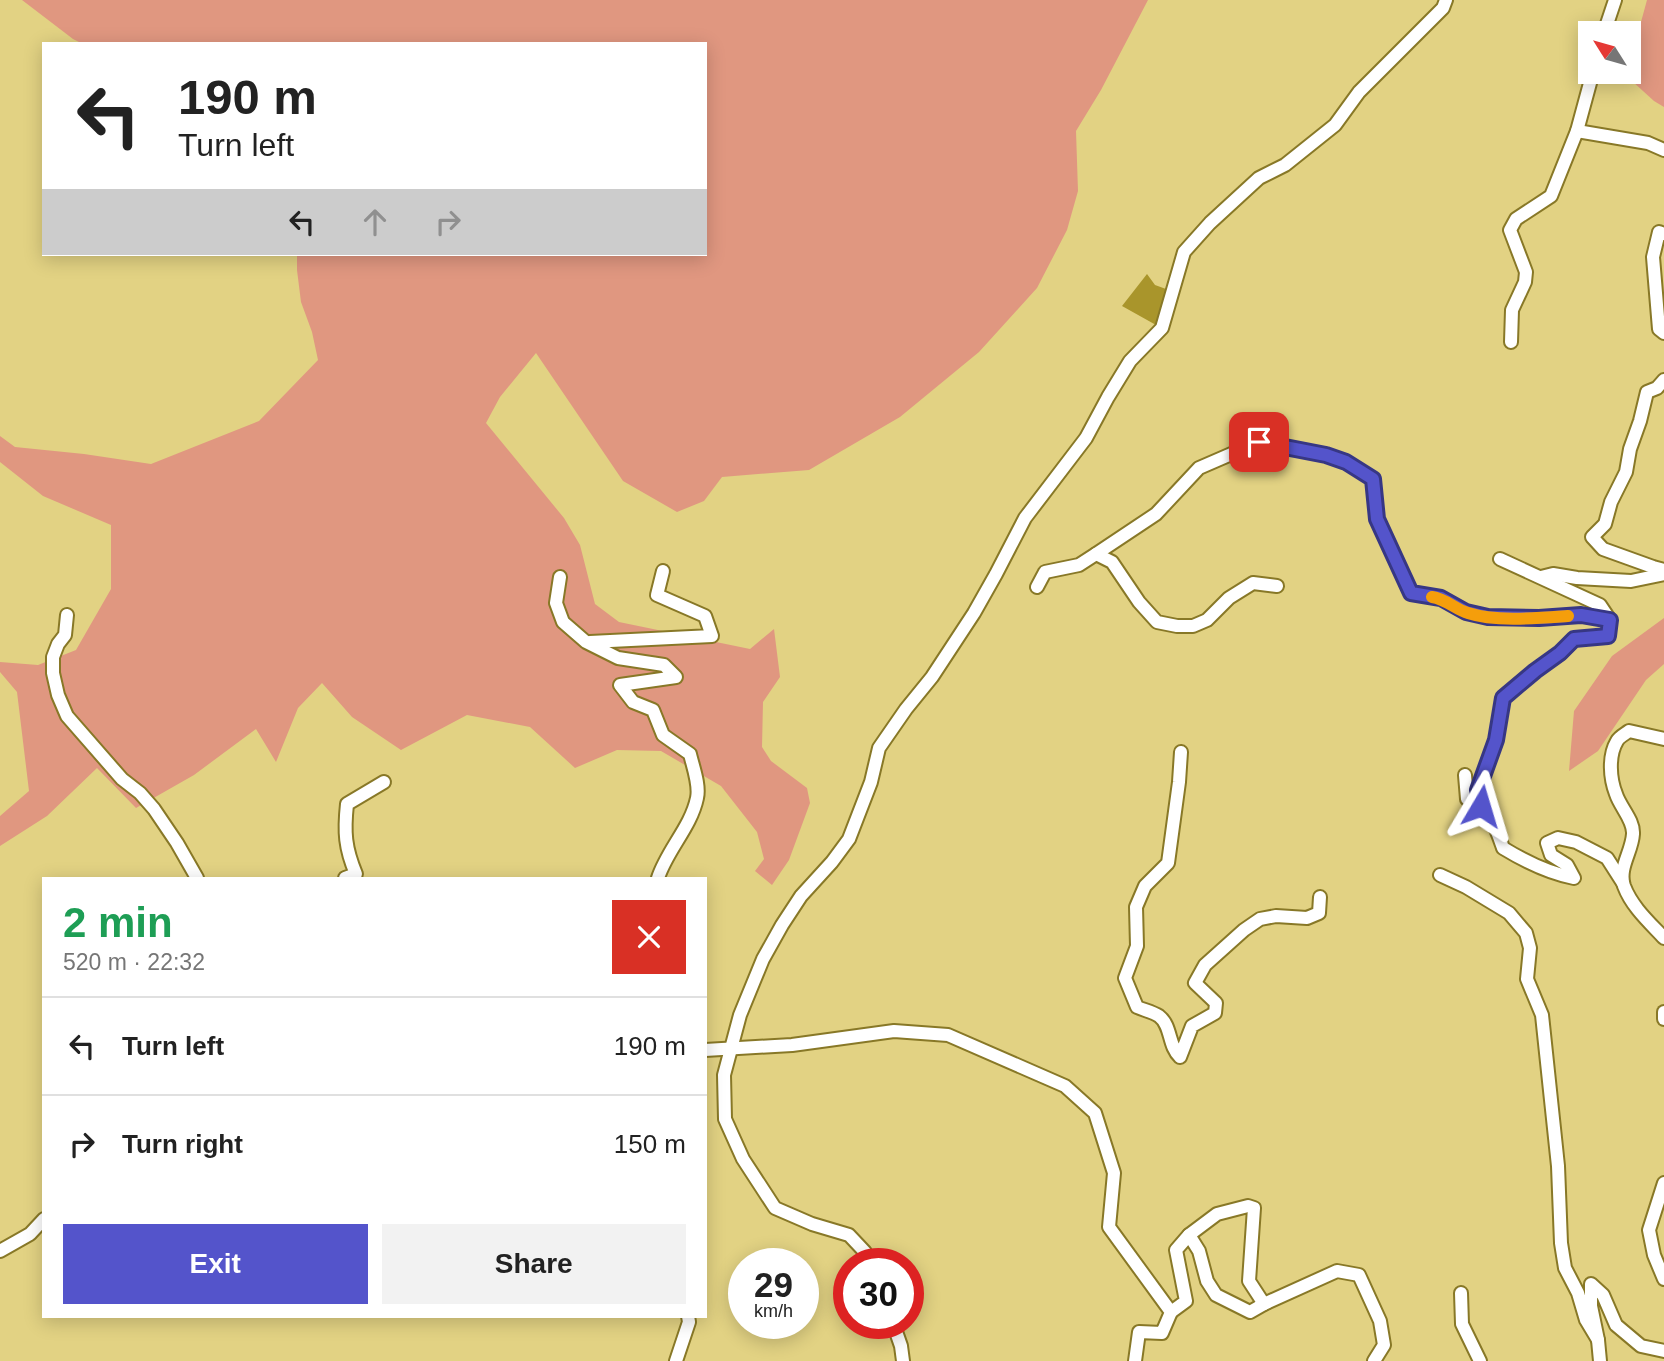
<!DOCTYPE html>
<html lang="en">
<head>
<meta charset="utf-8">
<style>
	:root { --surface:#fff; --page:#f2f2f2; --text:#222; --muted:#767676; --line:#e0e0e0; --accent:#5454cb }
	body { margin:0; font-family:Arial,sans-serif; background:var(--page); color:var(--text); height:100vh; display:flex; flex-direction:column; font-size:26px; white-space:nowrap }
	* { box-sizing:border-box; margin:0 }
	p { font-size:23px; color:var(--muted) }
	.icon { flex:none; width:38px; height:38px; fill:none; stroke:currentColor; stroke-width:2; stroke-linecap:round; stroke-linejoin:round }
	.map { position:relative; flex:1; overflow:hidden }
	.panel { position:absolute; left:42px; top:877px; width:665px; height:441px; display:flex; flex-direction:column; background:var(--surface); border-radius:0px; box-shadow:0 4px 18px #0003 }
	.panel>* { flex:none }
	.hud { position:absolute; left:42px; top:42px; width:665px; height:214px; border-radius:0px; box-shadow:0 4px 18px #0003; background:#fff; color:var(--text); overflow:hidden }
	.needle { width:46px; rotate:307deg }
	.fabs { position:absolute; left:1578px; top:21px; display:grid; gap:14px }
	.fabs a { display:grid; place-items:center; width:63px; height:63px; border-radius:0px; background:var(--surface); box-shadow:0 4px 18px #0003; font-size:35px }
	.speed { position:absolute; left:728px; top:1248px; display:flex; gap:14px; font-size:35px; font-weight:700; text-align:center }
	.speed>* { display:grid; place-content:center; width:91px; height:91px; border-radius:50%; background:var(--surface); box-shadow:0 4px 18px #0003; line-height:1 }
	.speed small { font-size:18px; font-weight:400 }
	.speed .limit { border:10px solid #d22; background:#fff; color:#111 }
	.pin { position:absolute; display:grid; place-items:center; width:60px; height:60px; color:#fff; margin:-30px; border-radius:14px; box-shadow:0 4px 10px #0006 }
	.me { position:absolute; width:77px; margin:-38px; rotate:7deg; stroke-linejoin:round; filter:drop-shadow(0 0 5px #0008) }
	.turn { display:flex; align-items:center; gap:24px; height:147px; padding:0 21px; font-size:32px }
	.turn .icon { width:91px; height:91px; stroke-width:2.5 }
	.turn b { display:block; font-size:49px; line-height:60px }
	.lanes { display:flex; align-items:center; height:66px; padding:0 21px; background:#0003; justify-content:center; gap:35px; direction:ltr }
	.lanes .off { opacity:.35 }
	.round { display:grid; place-items:center; flex:none; width:74px; height:74px; border-radius:0px; background:var(--page) }
	.overview { display:flex; align-items:center; justify-content:space-between; height:119px; padding:0 21px }
	h1 { font-size:42px; font-weight:700; line-height:52px; color:#1e9e55 }
	.button { display:flex; gap:14px; margin-top:auto; padding:14px 21px }
	.button a { flex:1; height:80px; border-radius:0px; background:var(--accent); color:#fff; font-size:28px; font-weight:700; line-height:80px; text-align:center }
	.button a+a { background:var(--page); color:var(--text) }
	ul { padding:0; list-style:none }
	li { display:flex; align-items:center; gap:21px; height:98px; padding:0 21px; border-top:2px solid var(--line) }
	li div { flex:1 }
	li b { display:block; font-size:26px }
	li em { font-style:normal }
	.map>svg:first-child { display:block }
	.green { fill:#e09780 }
	.water { fill:#a9952b }
	.lines { fill:none; stroke-linecap:round; stroke-linejoin:round }
	.minor-casing { stroke:#887827; stroke-width:16 }
	.minor { stroke:#fff; stroke-width:12 }
	.route-casing { stroke:#373784; stroke-width:18 }
	.route { stroke:#5454cb; stroke-width:12 }
	.slow { stroke:#f59e0b; stroke-width:12 }
</style>
</head>
<body>
<div class="map">
<svg width="1664" height="1361" viewBox="0 0 1664 1361">
	<rect width="100%" height="100%" fill="#e2d283"/>
	<g class="green">
		<polygon points="22,0 1148,0 1101,90 1076,131 1078,191 1067,230 1037,288 979,352 900,417 809,470 722,477 704,501 677,512 623,481 536,353 500,397 486,423 564,518 580,545 595,604 619,622 750,649 774,629 780,677 763,702 762,747 771,761 807,788 810,803 789,860 772,885 755,871 764,859 757,832 721,786 661,751 617,750 575,768 530,727 467,715 401,750 352,717 322,683 298,708 276,762 256,729 194,775 136,808 97,768 47,816 0,846 0,816 29,791 17,692 0,672 0,662 38,665 76,650 111,589 111,525 43,496 0,462 0,436 15,447 84,454 151,464 259,421 318,360 312,332 301,302 297,270 297,254 705,254 705,44 83,44 73,39"/>
		<polygon points="1647,0 1664,0 1664,107 1654,101 1632,81 1641,22"/>
		<polygon points="1664,618 1664,664 1646,680 1598,751 1569,771 1574,711 1612,656"/>
	</g>
	<polygon class="water" points="1147,274 1155,285 1166,289 1167,297 1156,325 1122,306"/>
	<g class="lines">
		<defs>
			<g id="minor">
				<polyline points="1604,33 1615,0"/>
				<polyline points="1577,131 1648,143 1664,150"/>
				<polyline points="1664,234 1659,232 1653,257 1659,329 1664,333"/>
				<polyline points="1511,342 1512,310 1525,282 1526,272 1510,230 1516,219 1551,196 1577,131 1593,72"/>
				<polyline points="1664,380 1657,388 1647,392 1640,421 1630,449 1626,472 1611,502 1605,524 1592,537 1603,549 1653,567 1664,570"/>
				<polyline points="1096,554 1112,562 1139,602 1157,622 1177,626 1193,626 1207,620 1229,598 1253,583 1277,586"/>
				<path d="M560,577L556,603L563,622L586,642L618,658L664,665L676,677L620,685L633,702L653,710L663,735L690,754C693,767 700,785 697,798C691,827 667,850 658,878"/>
				<polyline points="1541,577 1553,574 1577,578 1631,581 1664,574"/>
				<polyline points="1037,587 1045,572 1079,565 1096,554 1156,514 1199,468 1259,442 1326,455 1346,462 1373,479 1377,519 1411,593 1441,598 1466,612 1488,617 1539,618 1581,615 1610,620"/>
				<polyline points="67,615 65,635 58,644 53,657 53,673 58,695 67,716 122,779 140,793 154,809 177,843 197,878"/>
				<polyline points="590,642 712,636 705,616 657,595 663,571"/>
				<path d="M1664,739L1629,731C1625,734 1619,737 1617,741C1608,756 1610,779 1616,794C1620,807 1634,820 1633,834C1632,852 1618,868 1624,886C1632,907 1649,922 1664,938"/>
				<path d="M1181,752L1179,782L1168,863L1145,886L1136,907L1137,946L1125,978L1137,1007C1144,1010 1153,1012 1159,1016C1172,1026 1168,1046 1180,1057L1192,1026L1215,1013L1216,1003L1195,983L1205,965L1244,930L1260,919L1276,916L1307,918L1319,913L1320,897"/>
				<path d="M1465,775L1467,799C1491,811 1495,825 1503,848C1526,862 1548,873 1574,878L1567,865L1551,855L1547,843L1558,838L1576,842L1607,858L1623,883"/>
				<polyline points="1481,806 1478,790 1496,740 1503,698 1535,671 1561,653 1574,639 1608,636 1610,620 1600,605 1500,559"/>
				<polyline points="1440,875 1466,887 1509,913 1526,933 1530,948 1527,979 1542,1015 1558,1166 1561,1243 1565,1268 1578,1293 1586,1320 1598,1340"/>
				<path d="M345,878L356,874C345,848 344,832 347,804L384,782"/>
				<polyline points="1664,1012 1664,1019"/>
				<polyline points="705,1050 792,1045 894,1031 948,1035 1065,1086 1095,1113 1114,1173 1109,1227 1171,1312 1162,1333 1139,1332 1135,1361"/>
				<polyline points="1664,1183 1649,1230 1654,1255 1664,1279"/>
				<polyline points="1189,1235 1199,1251 1207,1281 1216,1295 1250,1312 1264,1304"/>
				<polyline points="0,1251 30,1234 44,1219"/>
				<polyline points="870,1264 865,1252 849,1235 812,1224 775,1208 743,1159 725,1119 724,1075 740,1015 763,959 782,925 801,896 832,862 849,839 871,782 879,748 906,709 932,677 974,613 996,574 1025,518 1086,438 1108,397 1130,361 1162,328 1184,252 1210,223 1259,178 1285,165 1335,125 1359,92 1443,8 1446,0"/>
				<polyline points="1461,1293 1462,1324 1480,1361"/>
				<polyline points="1171,1312 1186,1301 1176,1250 1189,1235 1217,1214 1248,1206 1254,1208 1249,1281 1264,1304 1337,1271 1359,1275 1380,1321 1384,1345 1374,1361"/>
				<polyline points="893,1323 901,1346 903,1361"/>
				<polyline points="676,1361 689,1322 688,1316"/>
				<polyline points="1600,1361 1598,1340 1591,1306 1591,1284 1603,1295 1616,1325 1641,1346 1664,1351"/>
			</g>
		</defs>
		<use href="#minor" class="minor-casing"/>
		<use href="#minor" class="minor"/>
	</g>
	<g class="lines">
		<defs>
			<polyline id="route" points="1259,442 1326,455 1346,462 1373,479 1377,519 1411,593 1441,598 1466,612 1488,617 1539,618 1581,615 1610,620 1608,636 1574,639 1560,653 1535,671 1503,698 1496,740 1478,790 1481,806"/>
		</defs>
		<use href="#route" class="route-casing"/>
		<use href="#route" class="route"/>
		<path class="slow" d="M1432,597C1446,599 1455,609 1468,613C1495,622 1539,618 1568,616"/>
	</g>
</svg>
<div class="fabs">
<a><svg class="needle" viewBox="-14 -14 28 28"><path d="M0-13l5 13h-10z" fill="#e53935"/><path d="M0 13l5-13h-10z" fill="#767676"/></svg></a>
</div>
<div class="speed"><div>29<small>km/h</small></div><div class="limit">30</div></div>
<div class="pin" style="left:1259px;top:442px;background:#d93025"><svg class="icon" aria-label="arrive" viewBox="0 0 24 24"><path d="M6 21V4h12l-3 4 3 4H6"/></svg></div>
<svg class="me" style="left:1481px;top:806px" viewBox="-20 -20 40 40"><path d="M0-17L14 15 0 8-14 15z" fill="#5454cb" stroke="#fff" stroke-width="4"/></svg>
<div class="hud">
<div class="turn"><svg class="icon" aria-label="left" viewBox="0 0 24 24"><path d="M17 20v-9H6M10 6l-5 5 5 5"/></svg><div><b>190 m</b>Turn left</div></div>
<div class="lanes"><svg class="icon" aria-label="left" viewBox="0 0 24 24"><path d="M17 20v-9H6M10 6l-5 5 5 5"/></svg><svg class="icon off" aria-label="ahead" viewBox="0 0 24 24"><path d="M12 20V5M6 11l6-6 6 6"/></svg><svg class="icon off" aria-label="right" viewBox="0 0 24 24"><path d="M7 20v-9h11M14 6l5 5-5 5"/></svg></div>
</div>
<section class="panel">
<div class="overview"><div><h1>2 min</h1><p>520 m · 22:32</p></div><a class="round" style="background:#d93025;color:#fff"><svg class="icon" aria-label="close" viewBox="0 0 24 24"><path d="M6 6l12 12M18 6L6 18"/></svg></a></div>
<ul>
<li><svg class="icon" aria-label="left" viewBox="0 0 24 24"><path d="M17 20v-9H6M10 6l-5 5 5 5"/></svg><div><b>Turn left</b></div><em>190 m</em></li>
<li><svg class="icon" aria-label="right" viewBox="0 0 24 24"><path d="M7 20v-9h11M14 6l5 5-5 5"/></svg><div><b>Turn right</b></div><em>150 m</em></li>
</ul>
<div class="button"><a>Exit</a><a>Share</a></div>
</section>
</div>
</body>
</html>
